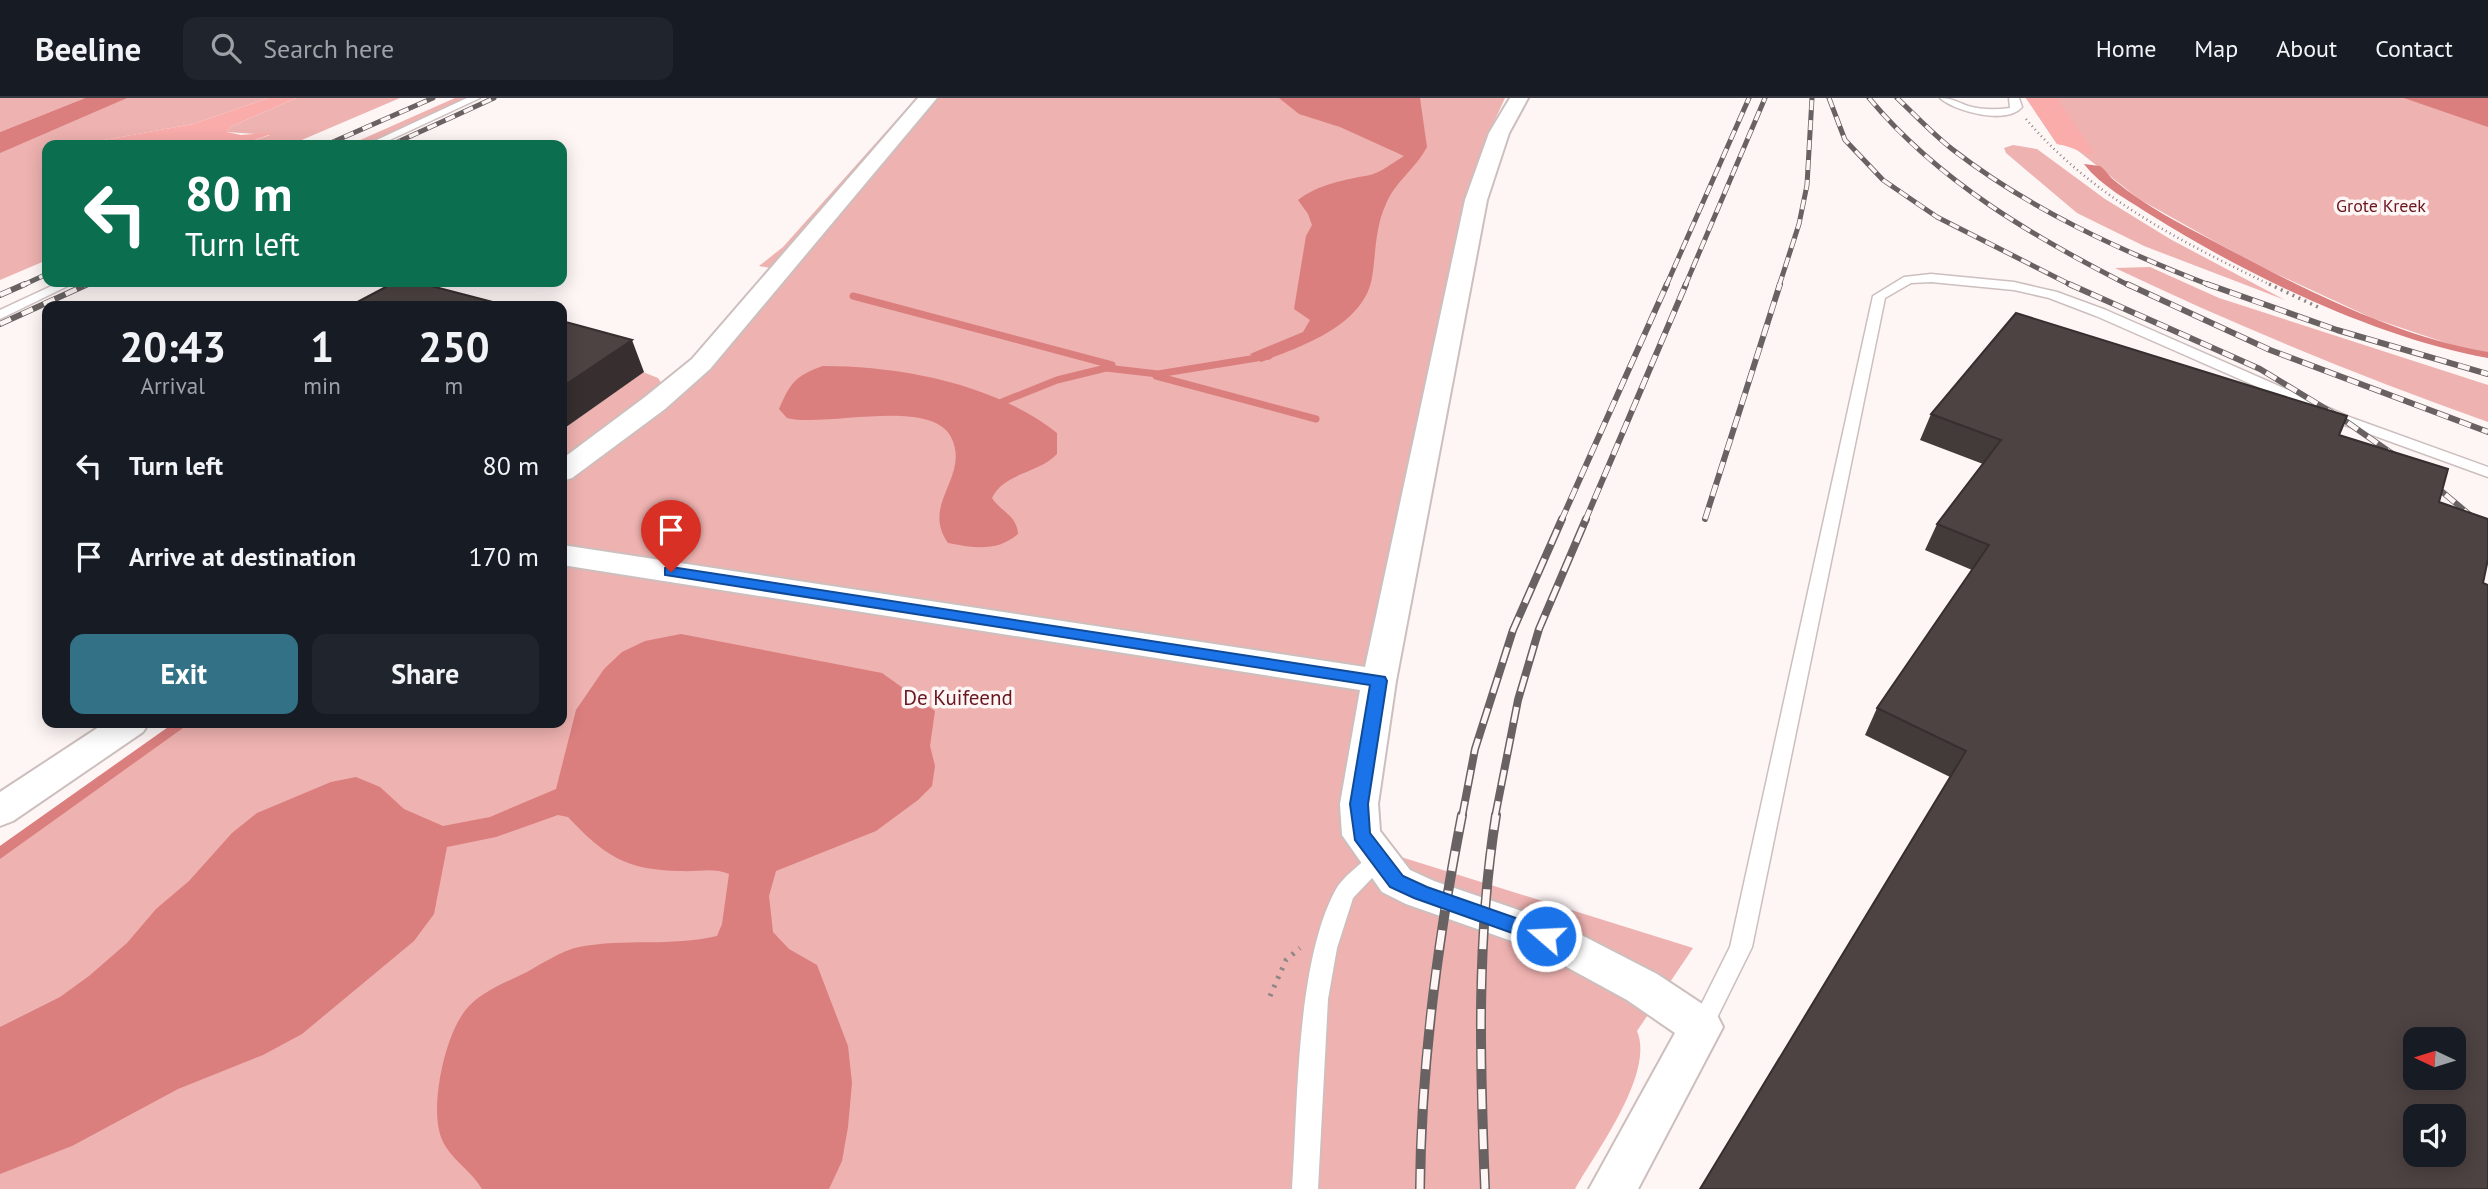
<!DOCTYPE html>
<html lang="en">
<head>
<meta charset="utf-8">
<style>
	:root { --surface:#171b24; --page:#20242c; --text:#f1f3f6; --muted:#9ea1a6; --line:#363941; --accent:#337187 }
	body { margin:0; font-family:"PT Sans",sans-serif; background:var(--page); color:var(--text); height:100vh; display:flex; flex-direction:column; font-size:26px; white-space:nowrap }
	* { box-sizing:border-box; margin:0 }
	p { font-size:23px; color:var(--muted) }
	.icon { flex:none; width:38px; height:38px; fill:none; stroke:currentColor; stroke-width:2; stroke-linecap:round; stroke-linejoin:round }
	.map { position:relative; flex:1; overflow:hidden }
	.sheet { position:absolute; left:42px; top:203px; width:525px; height:427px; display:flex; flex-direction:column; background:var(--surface); border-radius:14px; box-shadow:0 4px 18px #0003 }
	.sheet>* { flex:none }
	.top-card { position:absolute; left:42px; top:42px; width:525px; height:147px; border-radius:14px; box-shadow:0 4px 18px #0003; background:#0b6e4f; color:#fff; overflow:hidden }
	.needle { width:46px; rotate:274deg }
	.buttons { position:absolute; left:2403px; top:929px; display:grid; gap:14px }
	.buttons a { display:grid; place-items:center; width:63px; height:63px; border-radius:14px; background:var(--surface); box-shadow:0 4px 18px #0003; font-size:35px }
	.pin { position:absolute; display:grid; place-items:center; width:60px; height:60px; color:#fff; margin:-72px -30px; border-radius:50% 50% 50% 0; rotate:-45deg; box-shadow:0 0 7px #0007 }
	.pin .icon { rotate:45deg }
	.me { position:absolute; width:77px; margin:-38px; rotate:289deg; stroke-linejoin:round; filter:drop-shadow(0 0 5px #0008) }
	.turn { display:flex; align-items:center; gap:24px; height:147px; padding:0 28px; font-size:32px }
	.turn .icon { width:91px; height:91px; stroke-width:2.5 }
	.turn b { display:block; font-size:49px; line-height:60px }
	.eta { display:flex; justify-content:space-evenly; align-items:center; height:119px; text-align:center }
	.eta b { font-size:42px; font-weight:700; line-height:49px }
	.primary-button { display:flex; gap:14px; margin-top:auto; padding:14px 28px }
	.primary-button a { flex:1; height:80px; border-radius:14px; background:var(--accent); color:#fff; font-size:28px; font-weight:700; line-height:80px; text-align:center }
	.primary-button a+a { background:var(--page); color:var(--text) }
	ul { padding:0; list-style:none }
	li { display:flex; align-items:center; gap:21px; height:91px; padding:0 28px }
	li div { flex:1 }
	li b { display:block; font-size:26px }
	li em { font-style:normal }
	header { display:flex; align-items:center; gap:42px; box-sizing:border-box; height:98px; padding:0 35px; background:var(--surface); border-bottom:2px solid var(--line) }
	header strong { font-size:33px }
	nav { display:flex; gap:38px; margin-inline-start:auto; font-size:24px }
	.search { width:490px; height:63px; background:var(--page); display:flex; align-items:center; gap:18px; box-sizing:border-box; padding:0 24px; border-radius:14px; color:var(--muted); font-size:26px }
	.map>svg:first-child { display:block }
	.green { fill:#eeb2b0 }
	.forest { fill:#f9acaa }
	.water { fill:#da7e7e }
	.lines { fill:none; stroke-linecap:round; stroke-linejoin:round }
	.stream { stroke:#da7e7e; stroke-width:7 }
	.service-casing { stroke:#ccbfbe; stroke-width:3 }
	.minor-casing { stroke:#ccbfbe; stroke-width:4 }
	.path-far2 { stroke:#8d8686; stroke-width:2.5; stroke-dasharray:1 3.5; stroke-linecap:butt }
	.path-far1 { stroke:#8d8686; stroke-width:3.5; stroke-dasharray:2 4.5; stroke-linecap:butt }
	.path { stroke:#8d8686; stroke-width:5; stroke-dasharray:2.5 7; stroke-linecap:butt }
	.service { fill:#fff; fill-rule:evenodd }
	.minor { fill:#fff; fill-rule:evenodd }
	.rail-far3-casing { stroke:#686262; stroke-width:5 }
	.rail-far2-casing { stroke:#686262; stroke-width:6 }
	.rail-far1-casing { stroke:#686262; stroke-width:8 }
	.rail-casing { stroke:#686262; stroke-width:10 }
	.rail-far3 { stroke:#fef5f5; stroke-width:3.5; stroke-dasharray:10; stroke-linecap:butt }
	.rail-far2 { stroke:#fef5f5; stroke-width:4.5; stroke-dasharray:12; stroke-linecap:butt }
	.rail-far1 { stroke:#fef5f5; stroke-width:5; stroke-dasharray:16; stroke-linecap:butt }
	.rail { stroke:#fef5f5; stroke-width:7; stroke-dasharray:20; stroke-linecap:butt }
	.wall { fill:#433a3a }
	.shaded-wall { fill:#372f2f }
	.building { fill:#4e4343; stroke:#372f2f; stroke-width:2; fill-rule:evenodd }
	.route { fill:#1a73e8; stroke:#114b97; stroke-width:2 }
	.labels { text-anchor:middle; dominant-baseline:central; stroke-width:7; stroke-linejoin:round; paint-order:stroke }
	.far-park-label { font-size:18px; fill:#6a1720; stroke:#fef5f5 }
	.park-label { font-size:21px; fill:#6a1720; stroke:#fef5f5 }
</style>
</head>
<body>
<header>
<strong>Beeline</strong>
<div class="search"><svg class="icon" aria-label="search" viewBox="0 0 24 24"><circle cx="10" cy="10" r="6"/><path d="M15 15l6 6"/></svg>Search here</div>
<nav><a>Home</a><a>Map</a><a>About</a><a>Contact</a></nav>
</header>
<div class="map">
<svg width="2488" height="1091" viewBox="0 0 2488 1091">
	<rect width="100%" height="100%" fill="#fef5f5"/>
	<g class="green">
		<polygon points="0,0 85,0 0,34"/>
		<polygon points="114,0 268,0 193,26 76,47 47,47 47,162 0,182 0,41"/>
		<polygon points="296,0 400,0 290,47 241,47 270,37 227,34 230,29"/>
		<polygon points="455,0 469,0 363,47 349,47"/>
		<polygon points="916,0 922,0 776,171 759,168 783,149"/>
		<path d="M934,0H1505L1485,43L1467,96L1431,256L1377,531L1353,744L1693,850L1637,933C1655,975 1596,1054 1575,1091H0V748L174,625H562V384L702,278Z"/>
		<polygon points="2026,0 2488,0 2488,259 2372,220 2253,165 2139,101 2072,48 2057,46"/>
		<polygon points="2013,47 2037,51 2105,101 2170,141 2285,202 2144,148 2077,115 2006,55 2004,50"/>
		<path d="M2150,169L2219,200L2488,287V324C2361,279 2237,228 2115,170Z"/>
		<polygon points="643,274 658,280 662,286 651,303 562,367 562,332"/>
	</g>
	<g class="forest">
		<polygon points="268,0 296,0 230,29 227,34 241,37 277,34 241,47 76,47 193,26"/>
		<path d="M2026,0H2057L2095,56C2080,56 2072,48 2057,46Z"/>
	</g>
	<g class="water">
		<polygon points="85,0 127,0 0,55 0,34"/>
		<path d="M1279,0H1420L1427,49C1416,70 1395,84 1386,106C1375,129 1376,155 1372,180C1363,228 1302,248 1261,264L1250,256L1303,234L1310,222L1294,211L1306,138L1312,127L1308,116L1298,102C1319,86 1344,82 1370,77C1380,75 1394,64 1404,58L1340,29L1299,16Z"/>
		<polygon points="2404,0 2488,0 2488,29"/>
		<path d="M2084,66L2100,68C2106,72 2109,79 2115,83C2145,108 2181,126 2215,144C2297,188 2396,239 2488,254V260C2377,240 2246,177 2151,117C2128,102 2101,88 2084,66Z"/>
		<path d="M823,268C901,268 995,286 1057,335V356C1040,375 1003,375 992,400C1001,414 1017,417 1018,436C997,454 974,450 948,445C920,405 971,379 951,339C930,299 825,330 787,320L779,311C791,284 795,278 823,268Z"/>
		<path d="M681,536L882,575L935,613L930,648L935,668L932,688L918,702L876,733L776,773L769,798L773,834L789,851L817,867L848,948L852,985L848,1029L842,1063L829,1091H482C469,1069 444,1058 439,1032C432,1001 445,940 464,914C479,894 505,885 527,874C543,865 561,853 579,849C625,840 671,849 717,838L722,826L729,776C713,769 699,774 681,773C625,772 605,758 568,719L558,717L496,739L447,749L434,816L414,843L302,936L263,957L178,991L72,1048L0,1076V929L60,899L89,878L127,845L156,811L189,783L232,735L257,715L331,684L356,679L380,689L404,711L443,728L490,719L556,691L576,612L604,571L622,554L645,543Z"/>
		<polygon points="174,625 190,625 0,761 0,748"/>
	</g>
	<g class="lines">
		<g class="stream">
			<polyline points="853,198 1112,267"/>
			<polyline points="1156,278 1316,321"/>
			<polyline points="1002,304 1057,282 1106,270 1158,276 1269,258"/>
		</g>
		<defs>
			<g id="service">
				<polygon points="467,0 480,0 379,47 366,47"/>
				<path d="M1940,0C1952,0 1957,4 1968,8C1982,12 1996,12 2010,10L2009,0H2019L2022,9C2007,27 1956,14 1940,0Z"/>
				<polygon points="1931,176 2014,184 2057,194 2106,212 2352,320 2488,369 2488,379 2342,326 2096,218 2049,200 2014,192 1931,184 1911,185 1885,200 1752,849 1709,936 1701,939 1693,936 1690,929 1730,849 1873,198 1904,179"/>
				<polygon points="60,184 76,184 0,221 0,212"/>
				<path d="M1380,753L1387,755L1390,761L1353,800L1337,850L1328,901L1318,1091H1292C1298,1006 1296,867 1335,793C1342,779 1361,766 1373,755Z"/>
			</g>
			<g id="minor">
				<polygon points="918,0 937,0 710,271 665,311 572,380 562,383 562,361 645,299 692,261"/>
				<polygon points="1510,0 1528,0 1509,35 1487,102 1396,583 1378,706 1380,733 1410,772 1434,783 1560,826 1657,876 1716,915 1723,929 1638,1091 1589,1091 1675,935 1627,902 1532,850 1406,806 1382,794 1342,737 1340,706 1360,592 562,467 562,447 1365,569 1465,102 1489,35"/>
				<polygon points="105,625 149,625 143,634 13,723 0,728 0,694"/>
			</g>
		</defs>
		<use href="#service" class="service-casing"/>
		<use href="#minor" class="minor-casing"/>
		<path class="path-far2" d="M2026,21C2092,99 2181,144 2273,188"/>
		<polyline class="path-far1" points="2269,186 2320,210"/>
		<polyline class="path" points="1270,898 1286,862 1300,850"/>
		<use href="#service" class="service"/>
		<use href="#minor" class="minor"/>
		<defs>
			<g id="rail-far3">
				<polyline points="1829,0 1845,42 1883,82 1937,119 2073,188"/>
				<path d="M1869,0C1939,84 2034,139 2130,188"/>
				<path d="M1897,0C1915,17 1933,36 1952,51C2029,111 2121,153 2212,188"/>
				<polyline points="326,47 433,0"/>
				<polyline points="391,47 494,0"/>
				<polyline points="21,188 47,176"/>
				<polyline points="84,188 92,184"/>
				<polyline points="1666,188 1749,0"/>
				<polyline points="1685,188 1765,0"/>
				<polyline points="1779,188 1799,126 1807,87 1812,0"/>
			</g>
			<g id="rail-far2">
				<polyline points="2069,186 2260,271 2344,322 2404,364"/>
				<polyline points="2127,186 2270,252 2488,334"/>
				<polyline points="2207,186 2337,232 2488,276"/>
				<polyline points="0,197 25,186"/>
				<polyline points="0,226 88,186"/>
				<polyline points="2427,381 2477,423"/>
				<polyline points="1705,421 1780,186"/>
				<polyline points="1561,423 1667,186"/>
				<polyline points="1585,423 1686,186"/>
			</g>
			<g id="rail-far1">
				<polyline points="2475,421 2488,432"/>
				<polyline points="1462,719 1475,651 1513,532 1562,421"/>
				<polyline points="1495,719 1518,602 1539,531 1586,421"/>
			</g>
			<g id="rail">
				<path d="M1420,1091C1421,965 1438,840 1462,717"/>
				<path d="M1485,1091C1480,966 1476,841 1496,717"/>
			</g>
		</defs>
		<use href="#rail-far3" class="rail-far3-casing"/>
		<use href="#rail-far2" class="rail-far2-casing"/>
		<use href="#rail-far1" class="rail-far1-casing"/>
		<use href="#rail" class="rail-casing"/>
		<use href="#rail-far3" class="rail-far3"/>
		<use href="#rail-far2" class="rail-far2"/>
		<use href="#rail-far1" class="rail-far1"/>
		<use href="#rail" class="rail"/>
	</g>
	<polygon class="wall" points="1931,316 2339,337 2439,404 2483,485 1950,679 1865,637 1877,610 1972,472 1925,452 1937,426 1983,366 1920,342"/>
	<polygon class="shaded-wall" points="632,242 644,274 562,332 562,289"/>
	<g class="building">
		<polygon points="395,184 416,184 508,208 350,208"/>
		<path d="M2016,215L2347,318L2339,337L2448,371L2439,404L2488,421V461L2483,485L2488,487V1091H1700L1966,653L1877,610L1989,447L1937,426L2001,342L1931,316ZM2415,942H2454V980H2415ZM2415,1018H2454V1057H2415Z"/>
		<polygon points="562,223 632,242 562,289"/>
	</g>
	<polygon class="route" points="671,469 1385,579 1387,583 1368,706 1370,735 1403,778 1427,789 1553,833 1555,838 1553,844 1546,847 1414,800 1390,789 1355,742 1350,706 1370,587 665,477 665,470"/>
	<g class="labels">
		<g class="far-park-label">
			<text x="2381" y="107">Grote Kreek</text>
		</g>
		<g class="park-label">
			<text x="958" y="599">De Kuifeend</text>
		</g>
	</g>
</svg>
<div class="buttons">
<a><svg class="needle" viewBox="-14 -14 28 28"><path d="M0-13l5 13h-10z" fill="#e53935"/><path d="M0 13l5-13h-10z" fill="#9ea1a6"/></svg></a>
<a><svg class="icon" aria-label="sound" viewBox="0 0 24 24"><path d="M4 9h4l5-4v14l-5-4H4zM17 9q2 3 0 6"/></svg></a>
</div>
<div class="pin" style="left:671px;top:474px;background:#d93025"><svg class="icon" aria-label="arrive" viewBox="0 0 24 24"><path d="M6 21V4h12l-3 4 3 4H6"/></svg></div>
<svg class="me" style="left:1546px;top:838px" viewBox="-20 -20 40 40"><circle r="17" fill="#1a73e8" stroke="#fff" stroke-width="3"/><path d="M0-11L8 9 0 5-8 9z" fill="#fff"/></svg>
<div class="top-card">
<div class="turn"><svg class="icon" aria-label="left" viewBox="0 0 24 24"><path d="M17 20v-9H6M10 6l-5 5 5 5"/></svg><div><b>80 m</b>Turn left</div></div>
</div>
<section class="sheet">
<div class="eta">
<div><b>20:43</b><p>Arrival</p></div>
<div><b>1</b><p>min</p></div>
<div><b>250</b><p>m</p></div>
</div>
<ul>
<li><svg class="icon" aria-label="left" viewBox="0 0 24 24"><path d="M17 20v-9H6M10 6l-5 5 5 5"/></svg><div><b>Turn left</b></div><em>80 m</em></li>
<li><svg class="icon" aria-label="arrive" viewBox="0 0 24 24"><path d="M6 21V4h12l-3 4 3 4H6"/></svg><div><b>Arrive at destination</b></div><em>170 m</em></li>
</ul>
<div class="primary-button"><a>Exit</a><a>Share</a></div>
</section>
</div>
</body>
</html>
